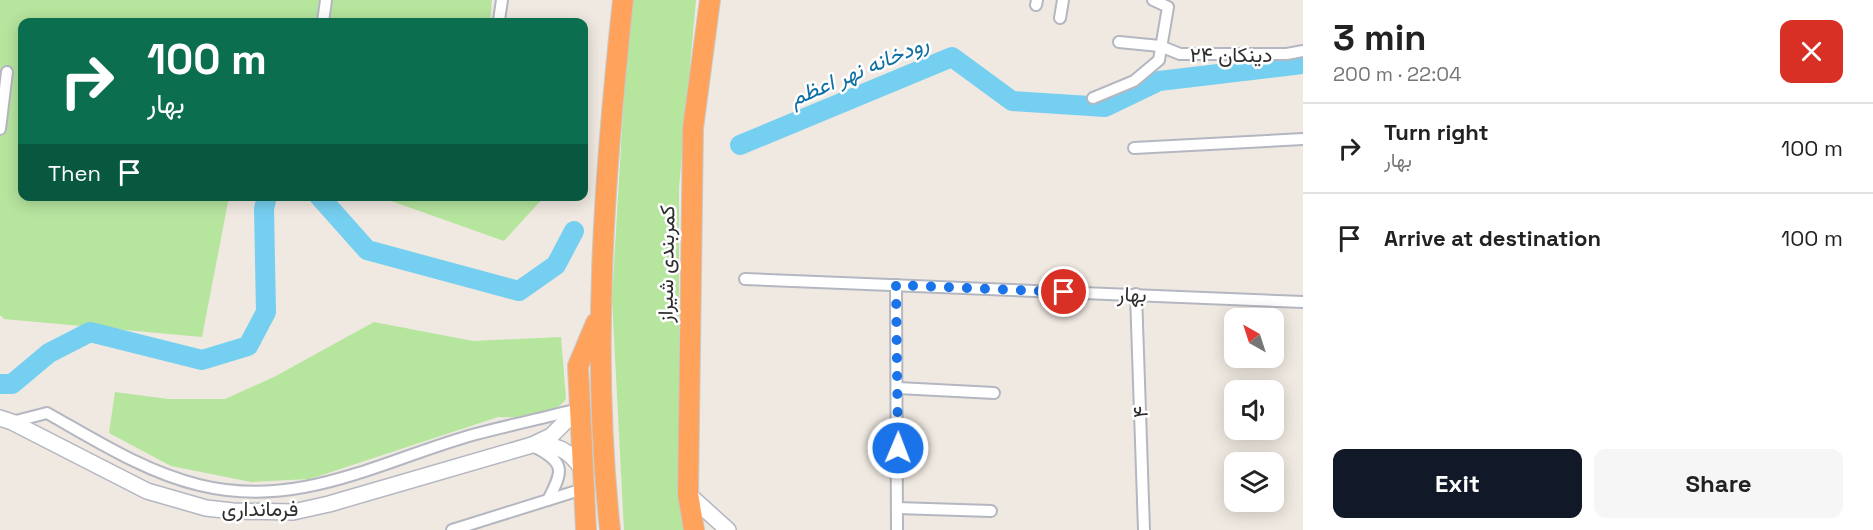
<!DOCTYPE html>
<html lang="en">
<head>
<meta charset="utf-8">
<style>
	:root { --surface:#fff; --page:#f6f6f6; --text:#222; --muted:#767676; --line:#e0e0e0; --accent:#111827 }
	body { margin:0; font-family:"Space Grotesk",Vazirmatn,sans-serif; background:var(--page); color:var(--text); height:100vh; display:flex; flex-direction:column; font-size:22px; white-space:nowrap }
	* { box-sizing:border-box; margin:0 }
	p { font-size:20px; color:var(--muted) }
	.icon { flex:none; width:33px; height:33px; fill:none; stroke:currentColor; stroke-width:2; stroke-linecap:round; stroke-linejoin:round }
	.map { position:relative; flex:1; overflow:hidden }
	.panel { display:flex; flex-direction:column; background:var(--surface); width:570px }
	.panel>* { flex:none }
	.hud { position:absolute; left:18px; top:18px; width:570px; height:183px; border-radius:12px; box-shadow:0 3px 15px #0003; background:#0b6e4f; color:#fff; overflow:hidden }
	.needle { width:39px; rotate:321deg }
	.fabs { position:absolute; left:1224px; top:308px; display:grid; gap:12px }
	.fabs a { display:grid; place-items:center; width:60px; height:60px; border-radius:12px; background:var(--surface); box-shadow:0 3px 15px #0003; font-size:30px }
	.pin { position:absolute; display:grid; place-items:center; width:51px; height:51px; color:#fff; margin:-26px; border:3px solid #fff; border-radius:50%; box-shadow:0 2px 6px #0007 }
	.me { position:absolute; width:66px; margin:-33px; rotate:1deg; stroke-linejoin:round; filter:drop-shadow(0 0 4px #0008) }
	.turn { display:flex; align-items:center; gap:21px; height:126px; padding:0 30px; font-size:27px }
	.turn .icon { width:78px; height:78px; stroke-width:2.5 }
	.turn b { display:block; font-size:42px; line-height:51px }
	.then { display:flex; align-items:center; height:57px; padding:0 30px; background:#0003; gap:12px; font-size:22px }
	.round { display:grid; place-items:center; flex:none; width:63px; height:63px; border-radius:12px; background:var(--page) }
	.headline { display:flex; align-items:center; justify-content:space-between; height:102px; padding:0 30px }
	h1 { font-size:36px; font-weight:700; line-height:45px }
	.primary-button { display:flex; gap:12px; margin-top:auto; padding:12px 30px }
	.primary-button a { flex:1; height:69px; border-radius:12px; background:var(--accent); color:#fff; font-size:24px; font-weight:700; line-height:69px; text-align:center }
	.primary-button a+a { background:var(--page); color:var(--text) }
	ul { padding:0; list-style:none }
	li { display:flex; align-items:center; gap:18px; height:90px; padding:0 30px; border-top:2px solid var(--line) }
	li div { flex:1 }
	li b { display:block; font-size:22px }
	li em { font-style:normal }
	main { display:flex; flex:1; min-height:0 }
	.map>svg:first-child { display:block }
	.green { fill:#b6e59e }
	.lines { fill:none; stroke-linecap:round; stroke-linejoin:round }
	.river { stroke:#75cff0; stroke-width:20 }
	.street-casing { stroke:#b4b7c1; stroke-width:14 }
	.secondary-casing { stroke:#b4b7c1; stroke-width:18 }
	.highway-casing { stroke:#c9c9c9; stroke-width:22 }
	.street { stroke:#fff; stroke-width:10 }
	.secondary { stroke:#fff; stroke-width:15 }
	.highway { stroke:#ffa35c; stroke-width:20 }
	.route { stroke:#1a73e8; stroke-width:10; stroke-dasharray:0 18 }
	.labels { text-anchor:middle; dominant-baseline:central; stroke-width:5; stroke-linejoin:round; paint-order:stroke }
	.street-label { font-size:21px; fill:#2e2e2e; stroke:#fff }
	.water-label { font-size:22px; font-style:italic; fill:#0d6fa3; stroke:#fff }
</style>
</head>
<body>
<main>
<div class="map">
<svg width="1303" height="530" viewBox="0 0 1303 530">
	<rect width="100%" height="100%" fill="#efe9e1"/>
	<g class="green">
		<polygon points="0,0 492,0 490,22 22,22 22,196 229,197 202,337 4,319 0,315"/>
		<polygon points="632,0 696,0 679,188 679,448 684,530 624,530 612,299 628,27"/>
		<polygon points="380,197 544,196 544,197 504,241"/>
		<path d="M374,322L473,341L561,337L566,399C552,418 520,418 498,417L310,479L251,482L171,466L109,433L115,392L168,399H225L274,377Z"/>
	</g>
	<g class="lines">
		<g class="river">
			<polyline points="740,145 952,57 1012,101 1105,107 1159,81 1303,64"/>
			<polyline points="319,196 367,250 519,291 556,265 574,231"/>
			<polyline points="0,384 12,384 49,353 90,332 202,360 248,346 266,312 264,209 267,196"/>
		</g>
		<defs>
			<g id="street">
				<polyline points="1036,5 1037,0"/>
				<polyline points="1060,18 1063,0"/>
				<polyline points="499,20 502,0"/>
				<polyline points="323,22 326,0"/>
				<polyline points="1119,42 1160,46 1180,54 1287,54 1303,51"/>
				<polyline points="1093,98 1134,81 1159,60 1168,7 1153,0"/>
				<polyline points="0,129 7,72"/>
				<polyline points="1134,148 1303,139"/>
				<polyline points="745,279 1303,302"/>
				<polyline points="896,285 897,530"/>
				<polyline points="1136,294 1144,530"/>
				<polyline points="898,388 994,393"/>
				<path d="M12,422L47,413C95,440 145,472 199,485C300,510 382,460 476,434C510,425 544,418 578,409"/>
				<path d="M535,447C566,463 563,471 548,500"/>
				<polyline points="897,508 991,511"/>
				<polyline points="452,530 583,489"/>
			</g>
			<g id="secondary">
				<polyline points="0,418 12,422 147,491 206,508 233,511 293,512 329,504 532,445 551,436 578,409"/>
				<path d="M535,445C558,445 568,449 582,469"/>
				<polyline points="688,494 728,530"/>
			</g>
			<g id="highway">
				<polyline points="586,530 578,366 596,323"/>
				<path d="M610,530C591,353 604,177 623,0"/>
				<polyline points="694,530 688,494 693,128 710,0"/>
			</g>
		</defs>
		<use href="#street" class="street-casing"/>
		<use href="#secondary" class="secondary-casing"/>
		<use href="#highway" class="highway-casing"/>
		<use href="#street" class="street"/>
		<use href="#secondary" class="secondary"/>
		<use href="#highway" class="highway"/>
	</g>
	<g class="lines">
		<polyline class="route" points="898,448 896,285 1064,292"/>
	</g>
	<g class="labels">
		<g class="street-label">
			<text x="1231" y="54">۲۴ دینکان</text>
			<text transform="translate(666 264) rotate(-89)">کمربندی شیراز</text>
			<text transform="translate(1132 294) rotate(2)">بهار</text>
			<text transform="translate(1140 412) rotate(-92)">۴</text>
			<text x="260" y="508">فرمانداری</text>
		</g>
		<g class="water-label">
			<text transform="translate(859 70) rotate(-23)">رودخانه نهر اعظم</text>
		</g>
	</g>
</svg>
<div class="fabs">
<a><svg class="needle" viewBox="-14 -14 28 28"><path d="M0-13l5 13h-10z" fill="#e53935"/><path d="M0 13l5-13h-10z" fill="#767676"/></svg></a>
<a><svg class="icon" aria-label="sound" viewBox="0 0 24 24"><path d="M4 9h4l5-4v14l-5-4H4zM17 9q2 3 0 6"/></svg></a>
<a><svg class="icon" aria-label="layers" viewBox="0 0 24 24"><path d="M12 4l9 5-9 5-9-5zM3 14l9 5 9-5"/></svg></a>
</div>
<div class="pin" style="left:1064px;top:292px;background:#d93025"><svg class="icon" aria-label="arrive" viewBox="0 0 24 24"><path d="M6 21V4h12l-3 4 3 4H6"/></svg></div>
<svg class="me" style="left:898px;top:448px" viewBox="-20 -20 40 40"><circle r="17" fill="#1a73e8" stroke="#fff" stroke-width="3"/><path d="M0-11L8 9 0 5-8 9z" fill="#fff"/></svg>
<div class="hud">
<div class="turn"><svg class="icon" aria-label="right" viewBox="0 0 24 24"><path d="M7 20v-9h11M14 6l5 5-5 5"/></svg><div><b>100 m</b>بهار</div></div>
<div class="then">Then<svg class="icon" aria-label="arrive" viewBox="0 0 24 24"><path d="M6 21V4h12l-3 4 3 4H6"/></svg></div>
</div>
</div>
<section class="panel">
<div class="headline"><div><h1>3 min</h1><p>200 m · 22:04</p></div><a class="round" style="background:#d93025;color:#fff"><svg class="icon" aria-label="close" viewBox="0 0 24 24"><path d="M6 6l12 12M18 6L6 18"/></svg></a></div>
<ul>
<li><svg class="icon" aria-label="right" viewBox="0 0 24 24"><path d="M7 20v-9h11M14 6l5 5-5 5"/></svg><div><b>Turn right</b><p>بهار</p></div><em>100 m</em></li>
<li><svg class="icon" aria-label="arrive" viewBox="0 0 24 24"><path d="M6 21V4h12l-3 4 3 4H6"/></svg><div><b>Arrive at destination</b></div><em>100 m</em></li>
</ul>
<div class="primary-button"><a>Exit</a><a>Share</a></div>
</section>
</main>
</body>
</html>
